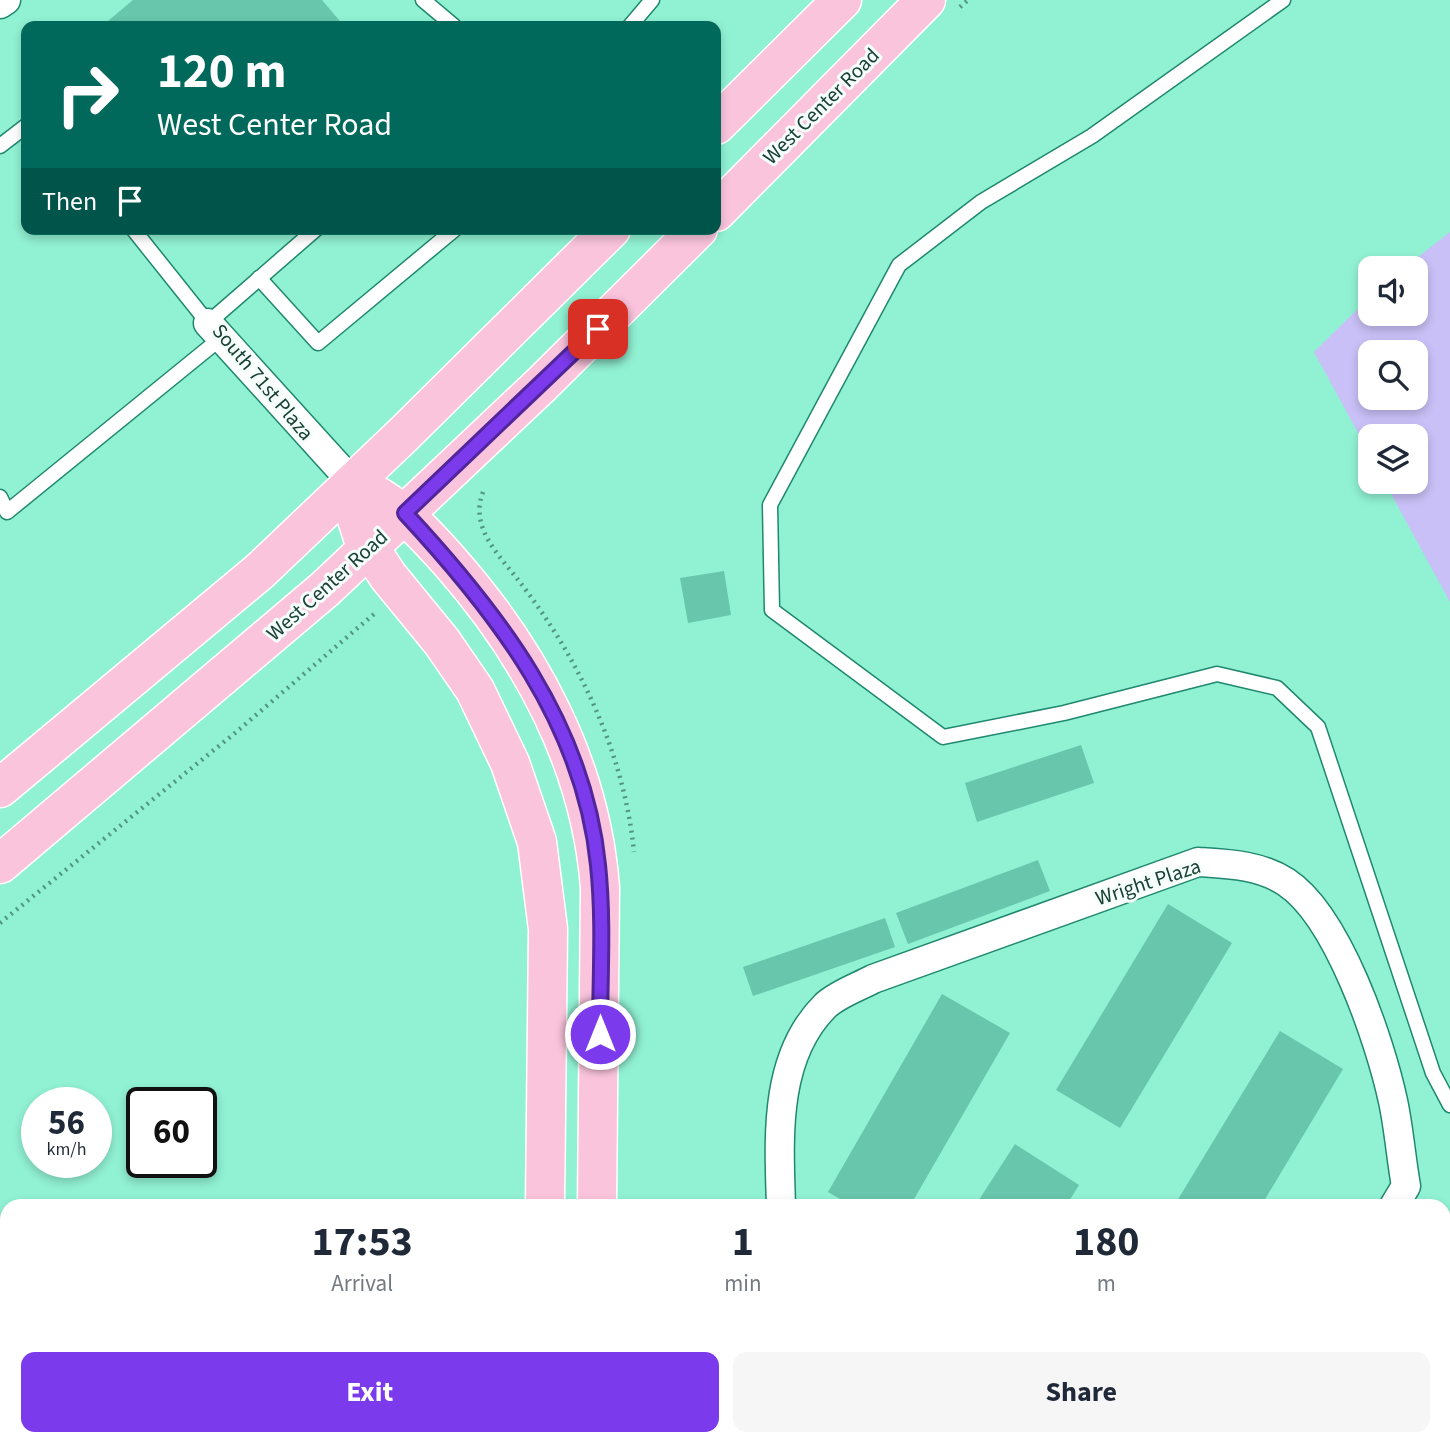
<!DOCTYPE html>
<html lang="en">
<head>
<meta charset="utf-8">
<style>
	:root { --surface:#fff; --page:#f6f6f7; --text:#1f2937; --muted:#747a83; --accent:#7c3aed }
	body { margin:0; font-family:"Source Sans 3",sans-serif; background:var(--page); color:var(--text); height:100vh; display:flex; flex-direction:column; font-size:26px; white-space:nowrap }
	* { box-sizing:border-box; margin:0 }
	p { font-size:23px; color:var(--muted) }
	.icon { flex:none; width:38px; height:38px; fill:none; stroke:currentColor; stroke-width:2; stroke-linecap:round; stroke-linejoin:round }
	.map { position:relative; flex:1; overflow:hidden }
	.panel { position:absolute; left:0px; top:1199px; width:1451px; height:247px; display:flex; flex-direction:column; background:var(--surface); border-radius:21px 21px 0 0; box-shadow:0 4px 10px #0003 }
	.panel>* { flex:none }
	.banner { position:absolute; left:21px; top:21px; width:700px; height:214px; border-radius:14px; box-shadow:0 4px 10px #0003; background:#00695c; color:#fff; overflow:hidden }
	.controls { position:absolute; left:1358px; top:256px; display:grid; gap:14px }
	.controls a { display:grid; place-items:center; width:70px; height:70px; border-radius:14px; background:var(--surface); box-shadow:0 4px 10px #0003; font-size:35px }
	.speed { position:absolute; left:21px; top:1087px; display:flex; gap:14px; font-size:35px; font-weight:700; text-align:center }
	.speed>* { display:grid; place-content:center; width:91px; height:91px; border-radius:50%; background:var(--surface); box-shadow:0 4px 10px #0003; line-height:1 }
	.speed small { font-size:18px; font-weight:400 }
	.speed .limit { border:4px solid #111; border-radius:10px; background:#fff; color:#111 }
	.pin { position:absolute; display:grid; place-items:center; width:60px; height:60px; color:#fff; margin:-30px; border-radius:14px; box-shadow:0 4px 10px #0006 }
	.me { position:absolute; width:77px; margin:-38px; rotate:0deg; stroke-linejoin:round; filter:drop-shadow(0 0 5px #0008) }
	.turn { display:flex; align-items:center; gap:24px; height:147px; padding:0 21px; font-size:32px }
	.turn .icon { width:91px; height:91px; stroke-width:2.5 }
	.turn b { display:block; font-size:49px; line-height:60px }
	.then { display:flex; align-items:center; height:66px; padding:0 21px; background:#0003; gap:14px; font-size:26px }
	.eta { display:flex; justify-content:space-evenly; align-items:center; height:119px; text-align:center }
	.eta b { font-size:42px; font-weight:700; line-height:49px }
	.button { display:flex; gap:14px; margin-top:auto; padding:14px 21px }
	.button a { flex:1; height:80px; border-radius:14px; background:var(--accent); color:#fff; font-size:28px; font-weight:700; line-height:80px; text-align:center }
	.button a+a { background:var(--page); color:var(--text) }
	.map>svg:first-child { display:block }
	.green { fill:#c9c0f7; fill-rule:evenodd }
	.building { fill:#67c6ab }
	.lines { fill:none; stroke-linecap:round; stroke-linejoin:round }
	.service-casing { stroke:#1f886f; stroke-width:17 }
	.minor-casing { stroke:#1f886f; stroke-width:31 }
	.primary-casing { stroke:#fff; stroke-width:41 }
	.path { stroke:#529581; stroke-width:4.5; stroke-dasharray:2 5; stroke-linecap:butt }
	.service { stroke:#fff; stroke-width:14 }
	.minor { stroke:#fff; stroke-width:28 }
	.primary { stroke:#fac4dc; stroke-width:38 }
	.route-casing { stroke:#51269a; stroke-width:18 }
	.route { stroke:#7c3aed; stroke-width:12 }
	.labels { text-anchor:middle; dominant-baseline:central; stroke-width:6; stroke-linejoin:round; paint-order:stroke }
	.street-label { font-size:21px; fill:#184035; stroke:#f5fefb }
</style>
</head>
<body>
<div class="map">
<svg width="1450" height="1444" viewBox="0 0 1450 1444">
	<rect width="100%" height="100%" fill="#91f1d3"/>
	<path class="green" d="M1450,232V602L1384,481H1416V436H1370V455L1314,352L1370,297V313H1416V268H1404ZM1370,352H1416V397H1370Z"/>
	<g class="building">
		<polygon points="133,0 322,0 344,26 102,26"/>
		<polygon points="724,571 731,615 688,623 680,578"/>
		<polygon points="1081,745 1094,783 977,822 965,783"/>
		<polygon points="1038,860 1050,891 908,944 896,913"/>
		<polygon points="1168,904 1232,943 1120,1128 1056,1090"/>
		<polygon points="885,918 895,947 753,996 743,967"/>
		<polygon points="942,994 1010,1033 910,1206 852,1206 828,1192"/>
		<polygon points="1280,1031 1343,1069 1261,1206 1174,1206"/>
		<polygon points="1015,1144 1079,1185 1066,1206 975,1206"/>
	</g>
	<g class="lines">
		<defs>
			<g id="service">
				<polyline points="423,0 454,26"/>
				<polyline points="1283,0 1092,136 981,202 899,265 770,505 772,610 943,737 1064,713 1217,674 1277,688 1318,727 1433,1073 1450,1105"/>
				<polyline points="630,26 652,0"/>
				<polyline points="0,146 26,126"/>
				<polyline points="133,229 208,323 316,229"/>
				<polyline points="259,278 318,343 455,229"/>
				<polyline points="0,497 7,512 221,338"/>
			</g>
			<g id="minor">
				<polyline points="0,4 6,0"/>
				<polyline points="208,323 353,483"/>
				<path d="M781,1206C779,1139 773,1057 826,1005C838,994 858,987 873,979L1198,862C1229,864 1260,865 1286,882C1338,916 1380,1041 1393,1101C1399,1129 1401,1158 1406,1186L1394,1206"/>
				<polyline points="915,1438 926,1444"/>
				<polyline points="740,1444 743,1438"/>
				<polyline points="1147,1444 1159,1438"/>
			</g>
			<g id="primary">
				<polyline points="716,125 842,0"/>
				<polyline points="716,212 926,0"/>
				<path d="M353,483C397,503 419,527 451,563C531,654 591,765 600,888L597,1206"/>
				<polyline points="353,483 356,516 363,538 388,576 442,642 475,690 510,763 537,842 548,929 545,1206"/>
				<polyline points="0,788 260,571 403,435 611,229"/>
				<polyline points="0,864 325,589 542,384 698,229"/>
				<polyline points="460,1444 463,1438"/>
				<polyline points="521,1444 524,1438"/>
			</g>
		</defs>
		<use href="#service" class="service-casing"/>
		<use href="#minor" class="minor-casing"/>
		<use href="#primary" class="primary-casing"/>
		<g class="path">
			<polyline points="960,7 968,0"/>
			<path d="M483,492C470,525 495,551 515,576C577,654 624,751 634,852"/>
			<polyline points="0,923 235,733 374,614"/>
		</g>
		<use href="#service" class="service"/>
		<use href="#minor" class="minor"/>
		<use href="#primary" class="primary"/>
	</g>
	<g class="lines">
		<defs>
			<path id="route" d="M598,329L405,513C498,613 584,724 598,865C604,921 600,978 600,1034"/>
		</defs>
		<use href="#route" class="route-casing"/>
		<use href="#route" class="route"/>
	</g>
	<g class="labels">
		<g class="street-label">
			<text transform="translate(821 106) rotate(-45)">West Center Road</text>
			<text transform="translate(263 382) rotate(50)">South 71st Plaza</text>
			<text transform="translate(327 585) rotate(-42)">West Center Road</text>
			<text transform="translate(1148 882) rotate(-18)">Wright Plaza</text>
		</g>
	</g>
</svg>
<div class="controls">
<a><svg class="icon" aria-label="sound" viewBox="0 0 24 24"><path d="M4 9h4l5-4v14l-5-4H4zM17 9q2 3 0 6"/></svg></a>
<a><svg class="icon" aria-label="search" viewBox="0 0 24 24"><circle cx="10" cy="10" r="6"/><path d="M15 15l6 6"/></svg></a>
<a><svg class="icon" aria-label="layers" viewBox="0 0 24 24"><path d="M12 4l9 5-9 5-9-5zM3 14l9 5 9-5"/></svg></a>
</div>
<div class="speed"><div>56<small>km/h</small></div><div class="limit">60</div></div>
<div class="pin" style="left:598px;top:329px;background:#d93025"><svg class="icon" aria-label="arrive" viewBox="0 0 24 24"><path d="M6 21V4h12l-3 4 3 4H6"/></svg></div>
<svg class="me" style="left:600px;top:1034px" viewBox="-20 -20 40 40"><circle r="17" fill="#7c3aed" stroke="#fff" stroke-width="3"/><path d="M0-11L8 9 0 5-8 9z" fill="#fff"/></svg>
<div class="banner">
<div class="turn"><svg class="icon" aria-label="right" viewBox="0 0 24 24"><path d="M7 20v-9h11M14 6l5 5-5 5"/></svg><div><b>120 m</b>West Center Road</div></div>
<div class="then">Then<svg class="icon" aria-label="arrive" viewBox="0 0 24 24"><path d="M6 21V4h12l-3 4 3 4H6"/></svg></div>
</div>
<section class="panel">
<div class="eta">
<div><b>17:53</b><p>Arrival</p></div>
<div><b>1</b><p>min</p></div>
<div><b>180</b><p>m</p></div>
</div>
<div class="button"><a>Exit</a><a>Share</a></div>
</section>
</div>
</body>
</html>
